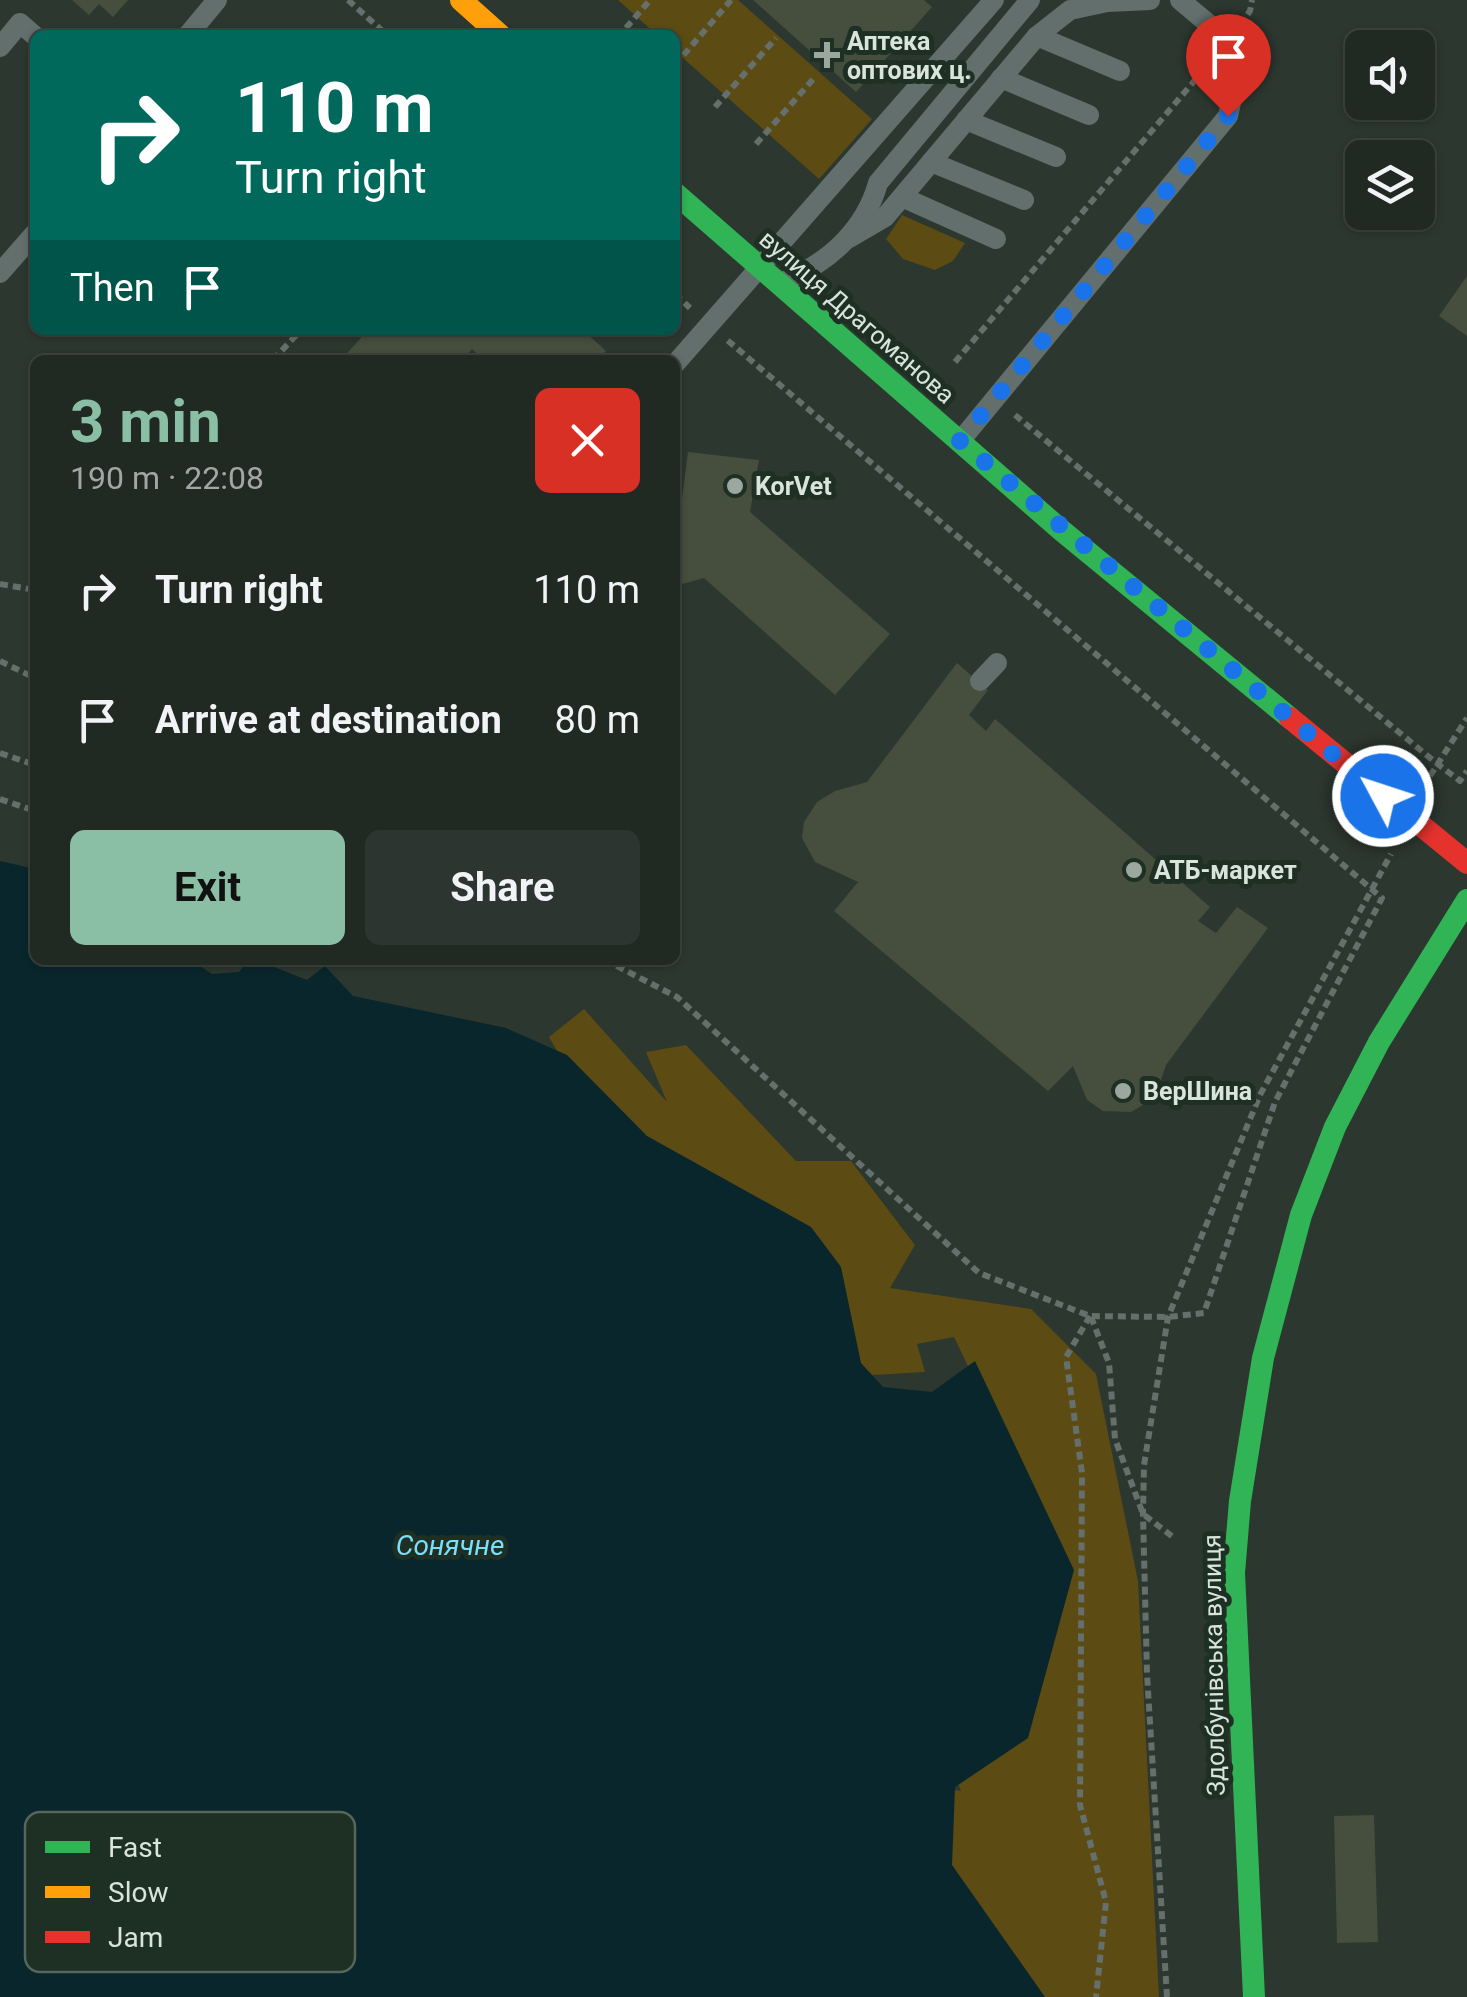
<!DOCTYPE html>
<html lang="en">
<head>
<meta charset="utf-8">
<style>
	:root { --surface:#212923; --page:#2d3530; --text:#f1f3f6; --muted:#a2a6a6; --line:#3e4541; --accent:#8abfa5 }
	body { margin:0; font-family:Roboto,sans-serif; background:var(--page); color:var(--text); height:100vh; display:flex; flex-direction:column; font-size:38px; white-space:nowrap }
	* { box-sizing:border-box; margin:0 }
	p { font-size:32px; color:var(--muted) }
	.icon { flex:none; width:55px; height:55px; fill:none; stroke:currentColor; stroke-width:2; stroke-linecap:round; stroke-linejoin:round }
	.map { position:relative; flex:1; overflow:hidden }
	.panel { position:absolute; left:30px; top:355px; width:650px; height:610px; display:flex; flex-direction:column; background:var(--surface); border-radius:15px; box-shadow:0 2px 8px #0004,0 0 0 2px var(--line) }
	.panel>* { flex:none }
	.hud { position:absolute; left:30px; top:30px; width:650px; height:305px; border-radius:15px; box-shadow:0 2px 8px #0004,0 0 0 2px var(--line); background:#00695c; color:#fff; overflow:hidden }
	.tools { position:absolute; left:1345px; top:30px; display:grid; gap:20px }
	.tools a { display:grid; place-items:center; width:90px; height:90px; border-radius:15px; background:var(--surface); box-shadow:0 2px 8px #0004,0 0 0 2px var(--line); font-size:50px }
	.pin { position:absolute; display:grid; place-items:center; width:85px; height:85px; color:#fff; margin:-102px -42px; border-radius:50% 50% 50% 0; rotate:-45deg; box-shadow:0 0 10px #0007 }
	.pin .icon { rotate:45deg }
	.me { position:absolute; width:110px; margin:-55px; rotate:310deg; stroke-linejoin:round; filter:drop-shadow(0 0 8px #0008) }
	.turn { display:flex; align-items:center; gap:35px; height:210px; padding:0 40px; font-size:45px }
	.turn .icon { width:130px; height:130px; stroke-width:2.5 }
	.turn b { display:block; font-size:70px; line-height:85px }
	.then { display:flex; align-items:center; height:95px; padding:0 40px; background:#0003; gap:20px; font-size:38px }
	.round { display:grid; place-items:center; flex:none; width:105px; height:105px; border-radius:15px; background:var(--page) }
	.headline { display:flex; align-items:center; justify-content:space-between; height:170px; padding:0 40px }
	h1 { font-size:60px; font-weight:700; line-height:75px; color:var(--accent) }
	.cta { display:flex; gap:20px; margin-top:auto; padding:20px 40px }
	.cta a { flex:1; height:115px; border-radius:15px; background:var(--accent); color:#111; font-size:40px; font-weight:700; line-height:115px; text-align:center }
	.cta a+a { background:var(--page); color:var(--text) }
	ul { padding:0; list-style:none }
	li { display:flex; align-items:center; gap:30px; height:130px; padding:0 40px }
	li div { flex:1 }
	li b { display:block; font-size:38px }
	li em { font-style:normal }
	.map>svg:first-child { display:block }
	.green { fill:#5c4b12 }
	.water { fill:#09262c }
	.building { fill:#464e3d }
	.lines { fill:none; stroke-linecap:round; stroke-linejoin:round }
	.path { stroke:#656f6c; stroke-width:6; stroke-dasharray:8 5; stroke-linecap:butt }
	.lane { stroke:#626f6c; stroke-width:20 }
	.fast { stroke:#30b455; stroke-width:22 }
	.slow { stroke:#ff9f0a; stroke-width:22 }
	.jam { stroke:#e5322d; stroke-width:22 }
	.route { stroke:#1a73e8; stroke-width:18; stroke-dasharray:0 32.4 }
	.poi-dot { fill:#9ca79f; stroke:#1e3024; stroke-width:4 }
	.labels { text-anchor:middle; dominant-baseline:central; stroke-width:10; stroke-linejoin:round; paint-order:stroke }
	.poi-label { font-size:25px; font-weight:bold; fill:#d9e4dc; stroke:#1e3024; text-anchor:start }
	.street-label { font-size:25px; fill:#d9e4dc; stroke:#1e3024 }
	.water-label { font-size:28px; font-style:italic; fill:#7bdefb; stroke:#1e3024 }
	.key { fill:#1e3024; stroke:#56665b; stroke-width:2.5 }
	.key-label { font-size:28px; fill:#d9e4dc }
</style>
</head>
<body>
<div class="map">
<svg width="1467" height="1997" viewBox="0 0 1467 1997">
	<rect width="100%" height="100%" fill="#2c372f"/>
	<g class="green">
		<polygon points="618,0 738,0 872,119 819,179 675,51 675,35 657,35"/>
		<polygon points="902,215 965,243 953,261 935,270 903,259 886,239"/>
		<polygon points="584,1009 667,1102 646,1052 686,1045 796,1161 851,1161 915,1245 890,1288 1031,1309 1096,1374 1138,1581 1159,1997 1021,1997 925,1867 918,1784 961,1791 947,1754 1048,1533 954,1337 917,1344 925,1372 855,1376 598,1123 549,1037"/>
	</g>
	<polygon class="water" points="0,861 35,869 35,960 191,960 212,974 239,972 249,960 266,960 274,967 307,980 325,966 353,996 506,1028 567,1055 647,1136 811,1227 841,1267 861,1363 883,1387 932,1392 975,1361 1074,1570 1028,1738 955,1787 952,1865 1045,1997 0,1997"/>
	<g class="building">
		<polygon points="72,0 128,0 113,17 99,4 89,15"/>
		<polygon points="753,0 924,0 932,7 856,92"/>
		<polygon points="1467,276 1467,336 1439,316"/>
		<polygon points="368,330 583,330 606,351 597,360 484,360 472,349 463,360 341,360"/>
		<polygon points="688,452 759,460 750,512 890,634 835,695 704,578 675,586 675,510 681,507"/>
		<polygon points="957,663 988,690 969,715 986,731 995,719 1210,907 1198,921 1216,933 1237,907 1268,928 1166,1065 1155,1098 1131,1112 1103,1111 1087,1100 1073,1066 1048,1091 834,911 858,882 815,862 802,838 804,822 817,802 835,791 867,782"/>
		<polygon points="1374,1815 1378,1942 1337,1943 1334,1816"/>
	</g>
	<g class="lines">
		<g class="path">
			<polyline points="348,0 387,35"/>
			<polyline points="1240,25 1250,11 1252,0"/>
			<polyline points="626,28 650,0"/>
			<polyline points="675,65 731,0"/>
			<polyline points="715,107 776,38"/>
			<polyline points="756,144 816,76"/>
			<polyline points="675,294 690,308"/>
			<polyline points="273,360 301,330"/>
			<polyline points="955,362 1207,66"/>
			<polyline points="1015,415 1435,762 1460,781 1467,771"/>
			<polyline points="0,584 35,590"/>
			<polyline points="0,661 35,678"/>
			<polyline points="0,753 35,765"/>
			<polyline points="1430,776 1467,718"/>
			<polyline points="0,799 35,811"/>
			<polyline points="605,960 677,997 979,1273 1090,1316 1168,1317 1204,1313 1275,1102 1382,898 726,339"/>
			<polyline points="1090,1316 1066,1357 1082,1473 1080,1805 1106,1902 1096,1997"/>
			<polyline points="1091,1317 1109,1363 1115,1439 1143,1514 1173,1537"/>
			<polyline points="1167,1997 1147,1674 1143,1514 1144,1465 1168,1317 1260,1095 1391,854"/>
		</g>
		<g class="lane">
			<polyline points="188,35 217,0"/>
			<polyline points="1037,36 1120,71"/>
			<polyline points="0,47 20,23 35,36"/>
			<polyline points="1001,78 1089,115"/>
			<polyline points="966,120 1056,157"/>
			<polyline points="931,162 1024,200"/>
			<polyline points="902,197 996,239"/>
			<polyline points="849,238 885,217 1037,36 1070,10 1107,2 1150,0"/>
			<polyline points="0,273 35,233"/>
			<path d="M785,281C829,262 865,230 878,183L1030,0"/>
			<polyline points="675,364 994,0"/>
			<polyline points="961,440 1228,116 1238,72 1211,26 1180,0"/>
			<polyline points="980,681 997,663"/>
		</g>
		<g class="fast">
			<polyline points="675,193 1061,530 1290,718"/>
			<polyline points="1254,1997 1234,1573 1240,1501 1263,1358 1301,1215 1335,1127 1379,1042 1467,900"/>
		</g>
		<polyline class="slow" points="461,0 500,35"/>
		<polyline class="jam" points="1290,718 1467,863"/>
	</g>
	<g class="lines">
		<polyline class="route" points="1228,116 960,441 1383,796"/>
	</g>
	<g class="poi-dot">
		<path d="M822 40h10v10h10v10h-10v10h-10v-10h-10v-10h10z"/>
		<circle cx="735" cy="486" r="10"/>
		<circle cx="1134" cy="870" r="10"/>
		<circle cx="1123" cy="1091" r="10"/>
	</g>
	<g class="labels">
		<g class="poi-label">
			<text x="847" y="41">Аптека<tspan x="847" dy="29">оптових ц.</tspan></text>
			<text x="755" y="486">KorVet</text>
			<text x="1154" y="870">АТБ-маркет</text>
			<text x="1143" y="1091">ВерШина</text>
		</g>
		<g class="street-label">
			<text transform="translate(857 317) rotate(41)">вулиця Драгоманова</text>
			<text transform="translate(1214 1665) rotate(-91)">Здолбунівська вулиця</text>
		</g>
		<g class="water-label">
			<text x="450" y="1545">Сонячне</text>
		</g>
	</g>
	<rect x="25" y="1812" width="330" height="160" rx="15" class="key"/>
	<rect x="45" y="1841" width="45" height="12" fill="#30b455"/>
	<rect x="45" y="1886" width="45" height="12" fill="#ff9f0a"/>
	<rect x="45" y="1931" width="45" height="12" fill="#e5322d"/>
	<g class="key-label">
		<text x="108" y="1857">Fast</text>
		<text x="108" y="1902">Slow</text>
		<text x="108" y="1947">Jam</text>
	</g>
</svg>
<div class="tools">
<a><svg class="icon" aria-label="sound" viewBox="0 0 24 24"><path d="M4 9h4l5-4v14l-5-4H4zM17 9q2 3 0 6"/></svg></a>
<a><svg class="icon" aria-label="layers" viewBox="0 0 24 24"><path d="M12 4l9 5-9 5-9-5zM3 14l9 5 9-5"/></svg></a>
</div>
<div class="pin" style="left:1228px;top:116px;background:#d93025"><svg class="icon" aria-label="arrive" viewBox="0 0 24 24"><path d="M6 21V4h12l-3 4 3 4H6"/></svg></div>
<svg class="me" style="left:1383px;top:796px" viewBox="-20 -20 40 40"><circle r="17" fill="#1a73e8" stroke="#fff" stroke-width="3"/><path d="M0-11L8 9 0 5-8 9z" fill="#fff"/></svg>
<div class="hud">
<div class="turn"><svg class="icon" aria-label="right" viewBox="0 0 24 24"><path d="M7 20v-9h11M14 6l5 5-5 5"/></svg><div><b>110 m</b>Turn right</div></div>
<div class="then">Then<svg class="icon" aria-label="arrive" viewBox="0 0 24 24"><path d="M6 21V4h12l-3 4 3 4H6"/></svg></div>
</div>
<section class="panel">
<div class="headline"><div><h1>3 min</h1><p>190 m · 22:08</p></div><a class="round" style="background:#d93025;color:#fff"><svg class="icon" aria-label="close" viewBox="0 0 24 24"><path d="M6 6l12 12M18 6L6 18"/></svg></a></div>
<ul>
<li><svg class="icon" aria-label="right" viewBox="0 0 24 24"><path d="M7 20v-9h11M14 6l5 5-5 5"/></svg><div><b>Turn right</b></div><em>110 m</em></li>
<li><svg class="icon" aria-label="arrive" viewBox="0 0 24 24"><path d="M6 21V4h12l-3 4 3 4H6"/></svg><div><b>Arrive at destination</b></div><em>80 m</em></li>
</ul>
<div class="cta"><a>Exit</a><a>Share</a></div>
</section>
</div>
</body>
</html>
